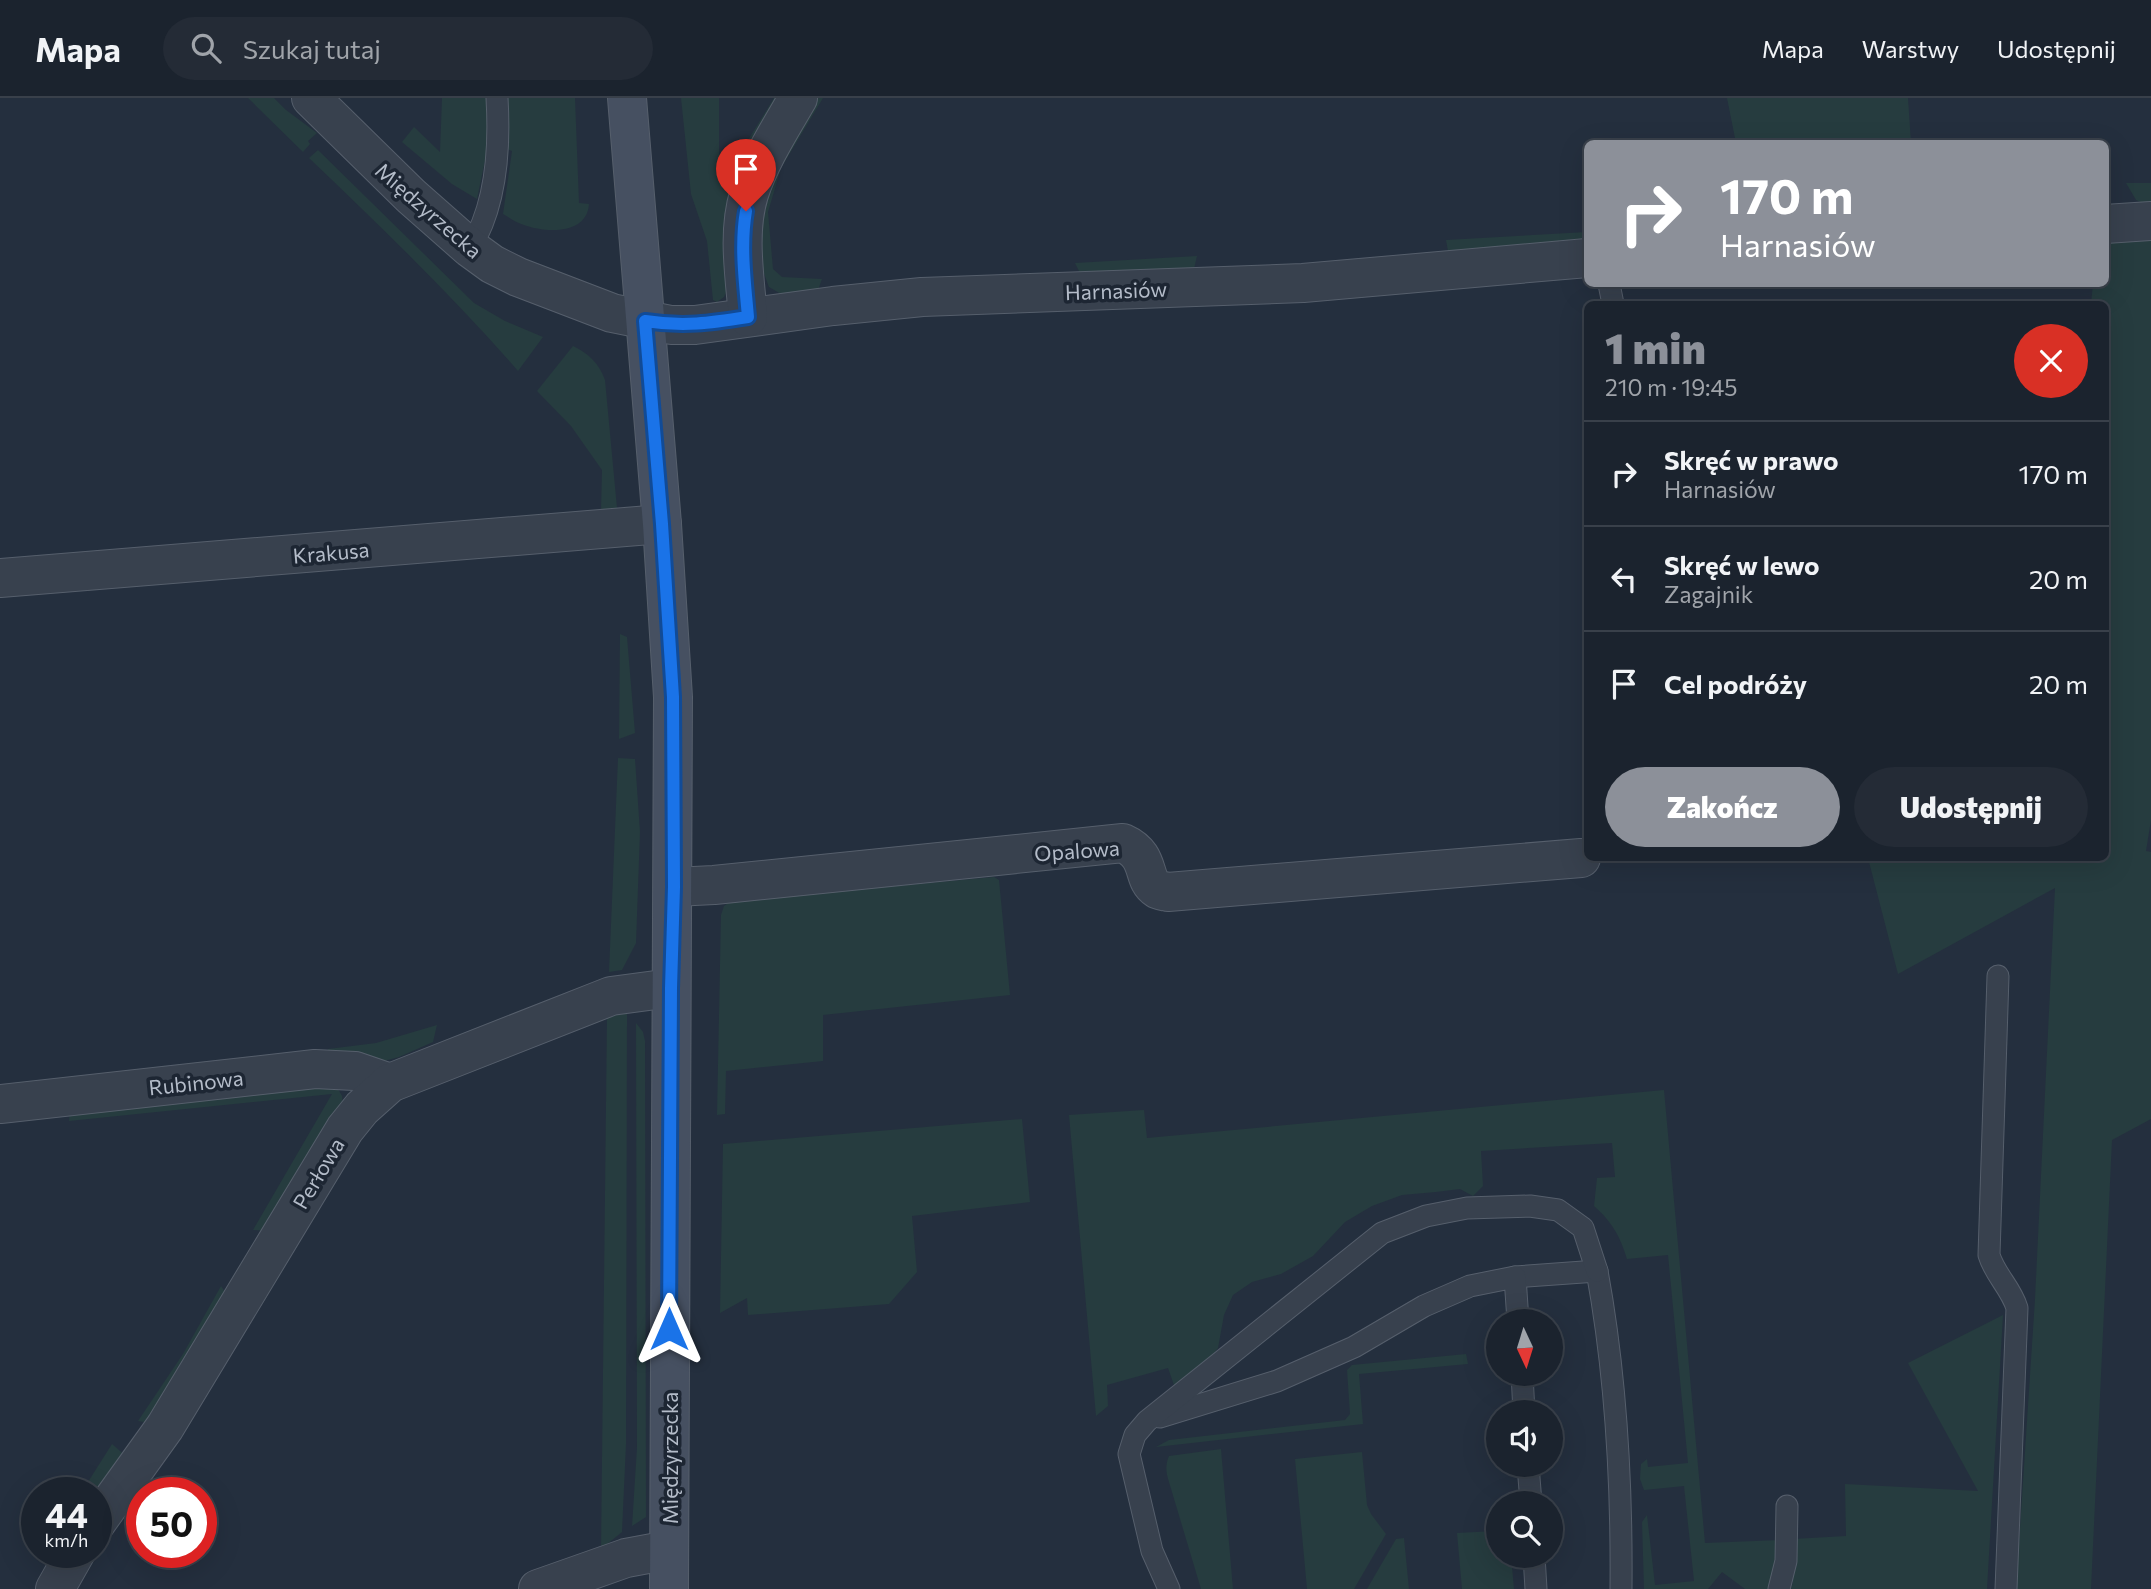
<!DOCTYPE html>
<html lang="pl">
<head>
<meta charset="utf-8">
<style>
	:root { --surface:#1b232e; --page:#242b36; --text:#f1f3f6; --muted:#a0a4aa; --line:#39404a; --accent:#8c9099 }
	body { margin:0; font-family:Commissioner,sans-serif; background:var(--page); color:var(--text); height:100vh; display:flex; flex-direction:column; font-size:26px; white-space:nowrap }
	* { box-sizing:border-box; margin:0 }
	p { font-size:23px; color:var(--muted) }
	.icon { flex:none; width:38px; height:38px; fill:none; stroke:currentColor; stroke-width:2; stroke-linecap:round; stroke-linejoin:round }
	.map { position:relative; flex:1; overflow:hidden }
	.details { position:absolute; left:1584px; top:203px; width:525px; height:560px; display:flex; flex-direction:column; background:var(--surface); border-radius:10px; box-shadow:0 7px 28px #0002,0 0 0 2px var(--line) }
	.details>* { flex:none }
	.banner { position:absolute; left:1584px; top:42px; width:525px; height:147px; border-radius:10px; box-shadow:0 7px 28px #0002,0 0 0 2px var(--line); background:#8c9099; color:#fff; overflow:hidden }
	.needle { width:46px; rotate:176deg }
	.tools { position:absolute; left:1486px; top:1211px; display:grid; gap:14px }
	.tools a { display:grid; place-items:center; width:77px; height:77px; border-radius:50%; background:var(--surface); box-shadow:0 7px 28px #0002,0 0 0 2px var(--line); font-size:35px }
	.speed { position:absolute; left:21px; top:1379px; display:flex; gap:14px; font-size:35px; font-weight:700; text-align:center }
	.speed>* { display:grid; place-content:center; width:91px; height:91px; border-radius:50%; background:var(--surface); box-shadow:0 7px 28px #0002,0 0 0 2px var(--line); line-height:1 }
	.speed small { font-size:18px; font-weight:400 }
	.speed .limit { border:10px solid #d22; background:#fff; color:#111 }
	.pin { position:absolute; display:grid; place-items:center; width:60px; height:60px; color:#fff; margin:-72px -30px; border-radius:50% 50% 50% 0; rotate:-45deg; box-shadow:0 0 7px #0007 }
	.pin .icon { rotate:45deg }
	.me { position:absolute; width:77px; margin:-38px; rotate:0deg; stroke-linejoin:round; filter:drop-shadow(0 0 5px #0008) }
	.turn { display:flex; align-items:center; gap:24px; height:147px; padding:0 21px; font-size:32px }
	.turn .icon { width:91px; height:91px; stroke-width:2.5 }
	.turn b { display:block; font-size:49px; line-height:60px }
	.round { display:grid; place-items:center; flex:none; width:74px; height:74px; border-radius:37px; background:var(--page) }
	.overview { display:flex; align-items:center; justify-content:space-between; height:119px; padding:0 21px }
	h1 { font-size:42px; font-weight:800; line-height:52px; color:var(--accent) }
	.cta { display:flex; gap:14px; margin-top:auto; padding:14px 21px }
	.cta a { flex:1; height:80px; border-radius:42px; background:var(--accent); color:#fff; font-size:28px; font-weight:800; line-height:80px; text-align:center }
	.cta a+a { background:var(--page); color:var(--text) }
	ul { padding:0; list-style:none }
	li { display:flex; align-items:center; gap:21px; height:105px; padding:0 21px; border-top:2px solid var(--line) }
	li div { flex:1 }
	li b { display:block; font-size:26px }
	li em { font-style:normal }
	header { display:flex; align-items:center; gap:42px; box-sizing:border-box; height:98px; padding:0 35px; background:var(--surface); border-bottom:2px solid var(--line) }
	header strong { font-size:33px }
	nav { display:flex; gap:38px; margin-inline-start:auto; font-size:24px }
	.search { width:490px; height:63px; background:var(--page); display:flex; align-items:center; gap:18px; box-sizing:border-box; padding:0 24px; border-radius:38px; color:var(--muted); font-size:26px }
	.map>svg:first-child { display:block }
	.green { fill:#263c3f }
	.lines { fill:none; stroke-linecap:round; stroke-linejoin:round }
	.service-casing { stroke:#565f6c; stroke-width:23 }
	.minor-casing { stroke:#565f6c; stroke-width:40 }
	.secondary-casing { stroke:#565f6c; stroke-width:40 }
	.service { stroke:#38414e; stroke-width:21 }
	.minor { stroke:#38414e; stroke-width:38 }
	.secondary { stroke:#465061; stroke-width:38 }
	.route-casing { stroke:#114b97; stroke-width:18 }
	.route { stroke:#1a73e8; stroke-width:12 }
	.labels { text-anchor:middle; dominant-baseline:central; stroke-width:7; stroke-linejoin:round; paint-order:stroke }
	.street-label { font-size:21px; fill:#b4bcc9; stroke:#1d2633 }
</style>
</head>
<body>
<header>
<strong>Mapa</strong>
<div class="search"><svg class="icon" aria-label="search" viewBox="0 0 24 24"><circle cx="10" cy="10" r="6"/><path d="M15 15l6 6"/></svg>Szukaj tutaj</div>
<nav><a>Mapa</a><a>Warstwy</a><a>Udostępnij</a></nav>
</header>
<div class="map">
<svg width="2151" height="1491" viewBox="0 0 2151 1491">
	<rect width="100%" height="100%" fill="#242f3e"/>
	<g class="green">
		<polygon points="248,0 274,0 286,12 317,35 308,43 310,46 303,54"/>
		<polygon points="442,0 487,0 488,48 477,101 452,86 402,44 414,29 440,54"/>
		<path d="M506,0H575L579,105L589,106C587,137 546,135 524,127C517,125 510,120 503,116L512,53L507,51Z"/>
		<polygon points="681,0 719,0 719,56 735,63 774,0 776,0 728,190 724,199 717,204 713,202 707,143 691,96"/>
		<polygon points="816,0 823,0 781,70 768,114 773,171 782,179 822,181 817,195 781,196 769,189 762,170 761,123 769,84"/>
		<polygon points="1727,0 1908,0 1911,45 1736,45"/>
		<path d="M318,52L474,205L505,223L543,239L518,273C453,198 381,129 309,60Z"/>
		<polygon points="2126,85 2151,85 2151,109 2136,102"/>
		<polygon points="1587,134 1587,149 1456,158 1448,153 1446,142"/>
		<polygon points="2105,141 2151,142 2151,722 2146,753 2151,754 2151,1021 2112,1042 2091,1491 2016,1491 2035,1201 2055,790 1898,876 1868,760 2105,760 2105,206 2091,206 2093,186 2105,186"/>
		<polygon points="1197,158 1193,175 1082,179 1075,165"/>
		<path d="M573,248C589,256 599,265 605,282L617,410L601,413L602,372L571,328L537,293Z"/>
		<polygon points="620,536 627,539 635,635 619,641"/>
		<polygon points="618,660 635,661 640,734 636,845 622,872 609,874"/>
		<polygon points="994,779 999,782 1010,897 823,917 823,963 726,973 725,1016 717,1017 721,817 724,808 731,803"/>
		<polygon points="615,914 627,915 626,1346 622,1434 601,1451 607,918"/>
		<polygon points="636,925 643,934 645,943 646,1419 632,1428 637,1350"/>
		<polygon points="437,927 433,944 399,959 384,963 328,956 328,951 376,945"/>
		<polygon points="327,987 337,989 342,998 343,1007 268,1133 253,1132 332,996 69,1023 70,1012"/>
		<path d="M1664,992L1705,1445L1780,1442L1775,1473L1768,1491H1745L1722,1474L1708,1491H1644L1642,1424L1647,1417L1655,1487L1694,1483L1684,1388L1644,1392L1640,1381L1641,1366L1647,1361L1648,1369L1688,1365L1668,1157L1627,1161C1620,1138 1612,1124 1594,1108L1597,1080L1615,1079L1612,1045L1481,1053L1483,1088L1473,1098L1460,1091L1436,1094L1402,1097L1372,1108L1345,1124L1313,1158L1281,1176L1252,1184L1233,1197L1224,1217L1218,1250L1202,1271L1175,1290L1168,1270L1107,1287L1108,1308L1096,1318L1069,1017L1144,1012L1147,1040Z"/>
		<polygon points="1022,1021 1030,1104 912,1118 917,1174 889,1206 748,1217 747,1200 720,1215 723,1046"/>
		<polygon points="221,1188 229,1200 150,1325 138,1323 183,1256"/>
		<polygon points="2003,1217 1987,1491 1791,1491 1793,1484 1793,1441 1846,1438 1845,1386 1978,1393 1908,1265"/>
		<polygon points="1466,1256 1468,1266 1359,1276 1363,1326 1156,1349 1169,1342 1345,1322 1350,1316 1347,1272 1352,1267"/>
		<polygon points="112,1346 127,1359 96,1395 81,1395"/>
		<path d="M1221,1351L1233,1491H1201L1169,1384C1166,1375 1165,1367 1169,1358Z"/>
		<polygon points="1362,1354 1367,1407 1371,1416 1386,1436 1354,1491 1307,1491 1295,1361"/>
		<polygon points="1495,1433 1498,1433 1498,1458 1511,1458 1514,1491 1462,1491 1457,1435"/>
		<polygon points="1404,1440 1409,1491 1367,1491 1396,1441"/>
	</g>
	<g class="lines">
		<defs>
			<g id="service">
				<path d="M470,150C497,107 500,50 497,0"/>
				<polyline points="1609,186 1613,206"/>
				<path d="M1998,878L1989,1157C1995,1177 2011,1190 2017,1210L2006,1491"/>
				<path d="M1515,1179L1597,1173C1616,1277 1622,1385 1621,1491"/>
				<polyline points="1522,1276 1524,1314"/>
				<polyline points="1160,1319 1277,1283 1354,1249 1424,1208 1470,1188 1515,1179 1518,1223"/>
				<polyline points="1528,1367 1531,1405"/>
				<polyline points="1534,1458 1536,1491"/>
				<polyline points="1169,1491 1152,1453 1129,1356 1135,1337 1147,1323 1382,1135 1426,1118 1467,1110 1530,1108 1558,1112 1583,1130 1597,1173"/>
				<polyline points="1779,1491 1786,1463 1787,1408"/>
			</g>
			<g id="minor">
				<polyline points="311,0 411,98 470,150 492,166 518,179 612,215 671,227 695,227 833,208 922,199 1303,185 1587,160"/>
				<polyline points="2105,126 2151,123"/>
				<path d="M748,219C745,180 737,135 749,96C760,62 780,31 798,0"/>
				<polyline points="0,480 662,426"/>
				<path d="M674,789L714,787L1123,745C1152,758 1141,781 1157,791C1160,793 1165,793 1168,794L1581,760"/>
				<polyline points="0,1006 315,971 355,973 390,985"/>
				<polyline points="96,1425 165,1329 345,1031 362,1010 390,985 611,898 671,890"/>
				<polyline points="55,1491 76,1454"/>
				<polyline points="538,1491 626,1460 669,1452"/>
			</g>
			<polyline id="secondary" points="627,0 662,426 673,599 669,1491"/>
		</defs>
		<use href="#service" class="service-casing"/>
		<use href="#minor" class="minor-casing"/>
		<use href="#secondary" class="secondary-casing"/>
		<use href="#service" class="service"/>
		<use href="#minor" class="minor"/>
		<use href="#secondary" class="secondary"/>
	</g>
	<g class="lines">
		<defs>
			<path id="route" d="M669,1231L671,890L674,789L673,599L662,426L645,223C684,229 710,225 748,219C745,184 740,148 746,113"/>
		</defs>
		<use href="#route" class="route-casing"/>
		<use href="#route" class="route"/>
	</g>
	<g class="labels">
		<g class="street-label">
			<text transform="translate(429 112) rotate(41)">Międzyrzecka</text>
			<text transform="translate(1116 192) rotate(-2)">Harnasiów</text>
			<text transform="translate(331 454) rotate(-5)">Krakusa</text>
			<text transform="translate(1077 752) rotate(-4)">Opalowa</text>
			<text transform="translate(196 984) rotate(-6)">Rubinowa</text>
			<text transform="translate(318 1075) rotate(-59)">Perłowa</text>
			<text transform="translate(669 1360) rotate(-90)">Międzyrzecka</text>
		</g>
	</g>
</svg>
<div class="tools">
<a><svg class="needle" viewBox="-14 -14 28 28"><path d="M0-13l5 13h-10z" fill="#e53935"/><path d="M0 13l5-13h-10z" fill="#a0a4aa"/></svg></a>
<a><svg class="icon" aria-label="sound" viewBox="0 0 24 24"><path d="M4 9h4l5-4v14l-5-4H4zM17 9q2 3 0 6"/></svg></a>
<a><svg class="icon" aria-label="search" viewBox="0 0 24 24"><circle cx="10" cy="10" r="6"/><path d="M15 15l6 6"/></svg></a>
</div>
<div class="speed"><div>44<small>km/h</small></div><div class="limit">50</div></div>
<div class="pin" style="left:746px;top:113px;background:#d93025"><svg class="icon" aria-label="arrive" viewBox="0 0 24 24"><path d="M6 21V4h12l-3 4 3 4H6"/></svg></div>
<svg class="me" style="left:669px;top:1231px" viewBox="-20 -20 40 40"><path d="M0-17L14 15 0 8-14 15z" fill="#1a73e8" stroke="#fff" stroke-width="4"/></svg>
<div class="banner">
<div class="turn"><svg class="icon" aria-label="right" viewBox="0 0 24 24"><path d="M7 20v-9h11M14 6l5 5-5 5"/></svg><div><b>170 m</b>Harnasiów</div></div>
</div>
<section class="details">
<div class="overview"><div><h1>1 min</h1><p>210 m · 19:45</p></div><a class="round" style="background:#d93025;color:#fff"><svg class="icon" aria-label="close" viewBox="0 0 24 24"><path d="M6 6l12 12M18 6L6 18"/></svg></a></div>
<ul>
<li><svg class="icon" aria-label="right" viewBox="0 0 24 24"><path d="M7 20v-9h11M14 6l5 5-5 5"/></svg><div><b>Skręć w prawo</b><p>Harnasiów</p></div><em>170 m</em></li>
<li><svg class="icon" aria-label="left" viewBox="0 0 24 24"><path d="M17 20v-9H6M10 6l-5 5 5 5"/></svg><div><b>Skręć w lewo</b><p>Zagajnik</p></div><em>20 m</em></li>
<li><svg class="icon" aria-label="arrive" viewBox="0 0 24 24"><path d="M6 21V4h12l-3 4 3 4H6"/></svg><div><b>Cel podróży</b></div><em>20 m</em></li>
</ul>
<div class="cta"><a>Zakończ</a><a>Udostępnij</a></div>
</section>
</div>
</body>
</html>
